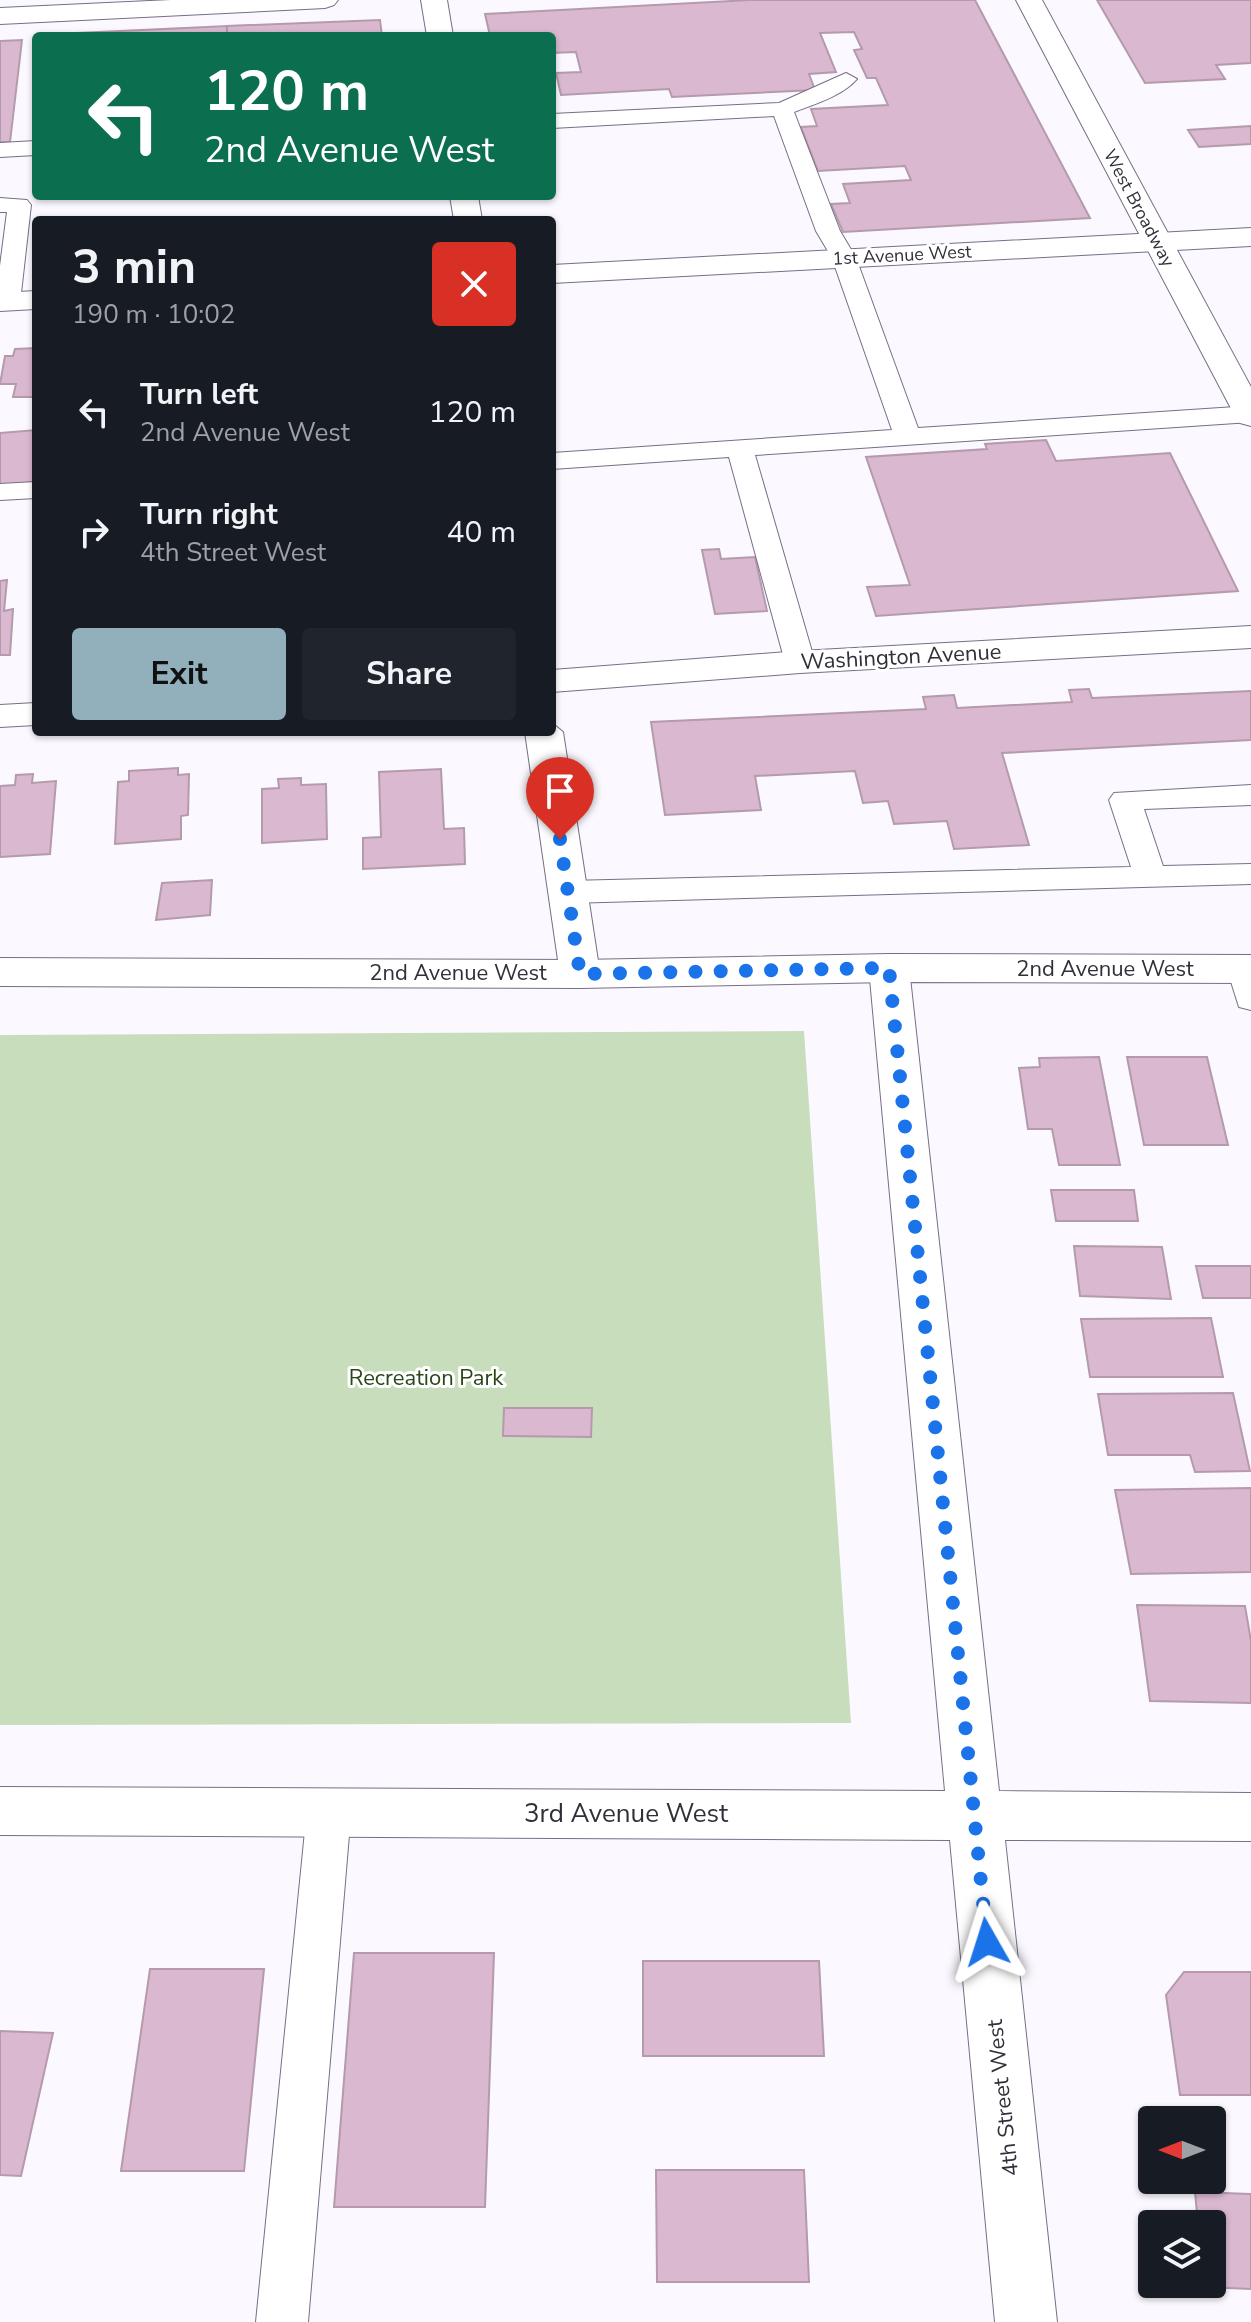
<!DOCTYPE html>
<html lang="en">
<head>
<meta charset="utf-8">
<style>
	:root { --surface:#171b24; --page:#20242c; --text:#f1f3f6; --muted:#9ea1a6; --accent:#92b0bb }
	body { margin:0; font-family:"Nunito Sans",sans-serif; background:var(--page); color:var(--text); height:100vh; display:flex; flex-direction:column; font-size:30px; white-space:nowrap }
	* { box-sizing:border-box; margin:0 }
	p { font-size:26px; color:var(--muted) }
	.icon { flex:none; width:44px; height:44px; fill:none; stroke:currentColor; stroke-width:2; stroke-linecap:round; stroke-linejoin:round }
	.map { position:relative; flex:1; overflow:hidden }
	.panel { position:absolute; left:32px; top:216px; width:524px; height:520px; display:flex; flex-direction:column; background:var(--surface); border-radius:8px; box-shadow:0 2px 6px #0004 }
	.panel>* { flex:none }
	.guide { position:absolute; left:32px; top:32px; width:524px; height:168px; border-radius:8px; box-shadow:0 2px 6px #0004; background:#0b6e4f; color:#fff; overflow:hidden }
	.needle { width:52px; rotate:270deg }
	.fabs { position:absolute; left:1138px; top:2106px; display:grid; gap:16px }
	.fabs a { display:grid; place-items:center; width:88px; height:88px; border-radius:8px; background:var(--surface); box-shadow:0 2px 6px #0004; font-size:40px }
	.pin { position:absolute; display:grid; place-items:center; width:68px; height:68px; color:#fff; margin:-82px -34px; border-radius:50% 50% 50% 0; rotate:-45deg; box-shadow:0 0 8px #0007 }
	.pin .icon { rotate:45deg }
	.me { position:absolute; width:88px; margin:-44px; rotate:354deg; stroke-linejoin:round; filter:drop-shadow(0 0 6px #0008) }
	.turn { display:flex; align-items:center; gap:28px; height:168px; padding:0 40px; font-size:36px }
	.turn .icon { width:104px; height:104px; stroke-width:2.5 }
	.turn b { display:block; font-size:56px; line-height:68px }
	.round { display:grid; place-items:center; flex:none; width:84px; height:84px; border-radius:8px; background:var(--page) }
	.headline { display:flex; align-items:center; justify-content:space-between; height:136px; padding:0 40px }
	h1 { font-size:48px; font-weight:700; line-height:60px }
	.action { display:flex; gap:16px; margin-top:auto; padding:16px 40px }
	.action a { flex:1; height:92px; border-radius:8px; background:var(--accent); color:#111; font-size:32px; font-weight:700; line-height:92px; text-align:center }
	.action a+a { background:var(--page); color:var(--text) }
	ul { padding:0; list-style:none }
	li { display:flex; align-items:center; gap:24px; height:120px; padding:0 40px }
	li div { flex:1 }
	li b { display:block; font-size:30px }
	li em { font-style:normal }
	.map>svg:first-child { display:block }
	.green { fill:#c8ddbc }
	.building { fill:#dab9d0; stroke:#b49aac; stroke-width:2 }
	.lines { fill:none; stroke-linecap:round; stroke-linejoin:round }
	.lane-casing { stroke:#776e86; stroke-width:2 }
	.street-casing { stroke:#776e86; stroke-width:2 }
	.secondary-casing { stroke:#776e86; stroke-width:2 }
	.primary-casing { stroke:#776e86; stroke-width:2 }
	.lane { fill:#fff; fill-rule:evenodd }
	.street { fill:#fff; fill-rule:evenodd }
	.secondary { fill:#fff; fill-rule:evenodd }
	.primary { fill:#fff; fill-rule:evenodd }
	.route { stroke:#1a73e8; stroke-width:14; stroke-dasharray:0 25.2 }
	.labels { text-anchor:middle; dominant-baseline:central; stroke-width:6; stroke-linejoin:round; paint-order:stroke }
	.far-street-label { font-size:18px; fill:#332f39; stroke:#fff }
	.street-label { font-size:22px; fill:#332f39; stroke:#fff }
	.park-label { font-size:22px; fill:#2a4617; stroke:#fff }
	.near-street-label { font-size:26px; fill:#332f39; stroke:#fff }
</style>
</head>
<body>
<div class="map">
<svg width="1251" height="2322" viewBox="0 0 1251 2322">
	<rect width="100%" height="100%" fill="#fbf9ff"/>
	<polygon class="green" points="804,1031 851,1723 0,1725 0,1035"/>
	<g class="building">
		<polygon points="750,0 975,0 1090,218 843,232 831,204 850,203 843,184 911,180 905,166 818,171 801,127 817,126 811,109 888,105 876,78 867,78 854,50 862,49 854,32 820,33 836,72 809,74 815,90 672,97 669,89 561,95 556,73 581,72 576,52 552,53 552,36 490,36 485,14"/>
		<polygon points="1097,0 1251,0 1251,63 1216,65 1225,79 1145,83"/>
		<polygon points="380,20 382,36 227,36 227,26"/>
		<polygon points="227,26 227,36 56,36 56,34"/>
		<polygon points="22,40 10,142 0,142 0,41"/>
		<polygon points="1251,126 1251,144 1199,147 1188,130"/>
		<polygon points="36,348 36,397 13,397 16,384 0,384 5,356 13,356 15,349"/>
		<polygon points="36,430 36,482 0,485 0,433"/>
		<polygon points="1046,440 1056,461 1170,453 1238,591 876,616 867,587 910,585 866,457 987,449 985,444"/>
		<polygon points="719,549 721,559 755,557 767,611 715,614 702,550"/>
		<polygon points="7,580 4,611 13,609 10,655 0,655 0,581"/>
		<polygon points="1089,689 1092,698 1251,691 1251,740 1002,753 1029,845 954,849 947,821 894,824 888,801 863,803 855,771 755,776 761,810 665,815 651,722 926,709 923,697 954,695 957,708 1072,702 1069,690"/>
		<polygon points="178,768 178,775 189,774 188,815 181,816 181,839 115,844 118,782 129,781 129,771"/>
		<polygon points="441,769 444,829 464,828 465,864 363,869 363,838 381,837 379,772"/>
		<polygon points="33,774 32,783 56,781 50,854 0,857 0,786 15,785 16,775"/>
		<polygon points="301,778 301,785 326,784 327,839 262,843 262,789 279,788 278,779"/>
		<polygon points="212,880 210,915 156,920 162,883"/>
		<polygon points="1099,1057 1120,1165 1059,1165 1052,1129 1028,1129 1019,1068 1040,1067 1039,1058"/>
		<polygon points="1127,1057 1207,1057 1228,1145 1144,1145"/>
		<polygon points="1051,1190 1134,1190 1138,1221 1056,1221"/>
		<polygon points="1074,1246 1162,1247 1171,1299 1080,1296"/>
		<polygon points="1196,1266 1251,1266 1251,1298 1203,1298"/>
		<polygon points="1211,1318 1223,1377 1090,1377 1081,1319"/>
		<polygon points="1233,1393 1250,1471 1195,1472 1190,1455 1108,1455 1098,1394"/>
		<polygon points="504,1408 592,1408 591,1437 503,1436"/>
		<polygon points="1251,1488 1251,1572 1131,1574 1115,1490"/>
		<polygon points="1137,1605 1245,1606 1251,1641 1251,1703 1150,1701"/>
		<polygon points="354,1953 494,1953 485,2207 334,2207"/>
		<polygon points="643,1961 819,1961 824,2056 643,2056"/>
		<polygon points="150,1969 264,1969 244,2171 121,2171"/>
		<polygon points="1184,1972 1251,1972 1251,2095 1180,2095 1166,1995"/>
		<polygon points="0,2031 53,2033 21,2176 0,2175"/>
		<polygon points="656,2170 804,2170 809,2282 657,2282"/>
		<polygon points="1195,2192 1251,2194 1251,2289 1206,2287 1206,2284 1212,2284 1212,2224 1198,2224"/>
	</g>
	<g class="lines">
		<defs>
			<g id="lane">
				<path d="M846,73L857,79C842,96 815,104 794,112L840,231L856,258L918,428L1251,406V422L755,455L815,662L810,668L800,671L790,668L785,662L729,457L552,469V453L892,430L832,258L816,231L774,116L552,128V114L779,103Z"/>
				<polygon points="36,141 36,155 0,157 0,143"/>
				<polygon points="0,198 27,200 31,205 20,302 17,307 0,307 0,266 7,212 0,212"/>
				<polygon points="36,482 36,498 0,500 0,484"/>
				<polygon points="1251,785 1251,805 1144,809 1163,866 1251,864 1251,884 568,903 557,899 552,892 557,885 568,881 1131,867 1109,800 1114,793"/>
				<polygon points="1244,958 1251,960 1251,1010 1239,1007 1227,969 1232,961"/>
				<polygon points="329,1791 345,1797 351,1811 308,2322 256,2322 307,1811 313,1797"/>
			</g>
			<g id="street">
				<polygon points="421,0 447,0 453,36 427,36"/>
				<polygon points="450,196 478,196 482,220 454,220"/>
				<polygon points="1251,228 1251,246 552,283 552,265"/>
				<polygon points="36,291 36,309 0,311 0,293"/>
				<polygon points="1251,626 1251,648 800,673 552,692 552,670 800,651"/>
				<polygon points="36,703 36,725 0,727 0,705"/>
				<polygon points="552,723 563,732 600,974 594,984 580,988 566,984 560,974 525,732 552,732"/>
				<polygon points="889,954 903,958 909,968 999,1791 1251,1793 1251,1841 1005,1840 1057,2322 995,2322 950,1840 0,1835 0,1787 945,1791 869,968 875,958"/>
			</g>
			<g id="secondary">
				<polygon points="1016,0 1042,0 1251,387 1251,426 1240,423 1235,416"/>
				<polygon points="889,954 1251,955 1251,983 889,982 580,988 0,986 0,958 580,960"/>
			</g>
			<polygon id="primary" points="171,0 338,0 334,5 325,8 0,24 0,8"/>
		</defs>
		<use href="#lane" class="lane-casing"/>
		<use href="#street" class="street-casing"/>
		<use href="#secondary" class="secondary-casing"/>
		<use href="#primary" class="primary-casing"/>
		<use href="#lane" class="lane"/>
		<use href="#street" class="street"/>
		<use href="#secondary" class="secondary"/>
		<use href="#primary" class="primary"/>
	</g>
	<g class="lines">
		<polyline class="route" points="560,839 580,974 889,968 987,1942"/>
	</g>
	<g class="labels">
		<g class="far-street-label">
			<text transform="translate(1139 208) rotate(62)">West Broadway</text>
			<text transform="translate(902 255) rotate(-3)">1st Avenue West</text>
		</g>
		<g class="street-label">
			<text transform="translate(901 657) rotate(-3)">Washington Avenue</text>
			<text x="1105" y="969">2nd Avenue West</text>
			<text x="458" y="973">2nd Avenue West</text>
			<text transform="translate(1003 2098) rotate(-96)">4th Street West</text>
		</g>
		<g class="park-label">
			<text x="426" y="1378">Recreation Park</text>
		</g>
		<g class="near-street-label">
			<text x="626" y="1813">3rd Avenue West</text>
		</g>
	</g>
</svg>
<div class="fabs">
<a><svg class="needle" viewBox="-14 -14 28 28"><path d="M0-13l5 13h-10z" fill="#e53935"/><path d="M0 13l5-13h-10z" fill="#9ea1a6"/></svg></a>
<a><svg class="icon" aria-label="layers" viewBox="0 0 24 24"><path d="M12 4l9 5-9 5-9-5zM3 14l9 5 9-5"/></svg></a>
</div>
<div class="pin" style="left:560px;top:839px;background:#d93025"><svg class="icon" aria-label="arrive" viewBox="0 0 24 24"><path d="M6 21V4h12l-3 4 3 4H6"/></svg></div>
<svg class="me" style="left:987px;top:1942px" viewBox="-20 -20 40 40"><path d="M0-17L14 15 0 8-14 15z" fill="#1a73e8" stroke="#fff" stroke-width="4"/></svg>
<div class="guide">
<div class="turn"><svg class="icon" aria-label="left" viewBox="0 0 24 24"><path d="M17 20v-9H6M10 6l-5 5 5 5"/></svg><div><b>120 m</b>2nd Avenue West</div></div>
</div>
<section class="panel">
<div class="headline"><div><h1>3 min</h1><p>190 m · 10:02</p></div><a class="round" style="background:#d93025;color:#fff"><svg class="icon" aria-label="close" viewBox="0 0 24 24"><path d="M6 6l12 12M18 6L6 18"/></svg></a></div>
<ul>
<li><svg class="icon" aria-label="left" viewBox="0 0 24 24"><path d="M17 20v-9H6M10 6l-5 5 5 5"/></svg><div><b>Turn left</b><p>2nd Avenue West</p></div><em>120 m</em></li>
<li><svg class="icon" aria-label="right" viewBox="0 0 24 24"><path d="M7 20v-9h11M14 6l5 5-5 5"/></svg><div><b>Turn right</b><p>4th Street West</p></div><em>40 m</em></li>
</ul>
<div class="action"><a>Exit</a><a>Share</a></div>
</section>
</div>
</body>
</html>
